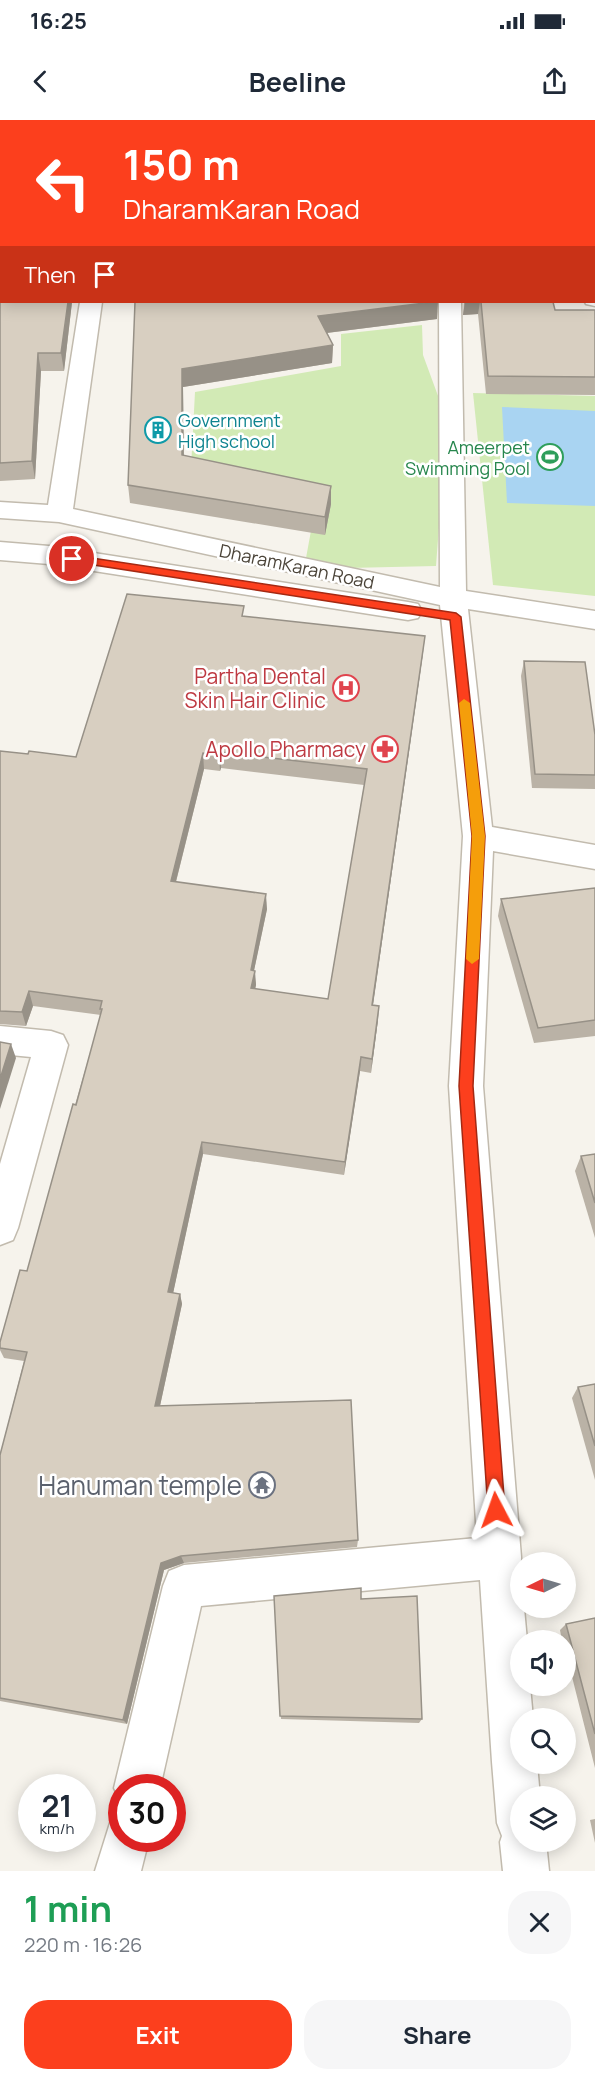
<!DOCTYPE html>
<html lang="en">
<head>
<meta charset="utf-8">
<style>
	:root { --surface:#fff; --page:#f6f6f7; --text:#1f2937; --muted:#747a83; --accent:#fc3f1d }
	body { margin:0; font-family:Manrope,sans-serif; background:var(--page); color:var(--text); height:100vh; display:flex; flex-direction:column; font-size:22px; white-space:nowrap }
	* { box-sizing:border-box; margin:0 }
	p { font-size:20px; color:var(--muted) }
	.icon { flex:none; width:33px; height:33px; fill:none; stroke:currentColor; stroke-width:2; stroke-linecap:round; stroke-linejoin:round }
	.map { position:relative; height:1751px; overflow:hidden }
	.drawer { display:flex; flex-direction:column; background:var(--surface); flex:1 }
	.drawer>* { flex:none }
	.hud { position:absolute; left:0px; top:0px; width:596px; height:183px; box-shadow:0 3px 15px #0003; background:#fc3f1d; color:#fff; overflow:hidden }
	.needle { width:39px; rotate:265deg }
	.tools { position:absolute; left:510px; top:1432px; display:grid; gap:12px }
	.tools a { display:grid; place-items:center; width:66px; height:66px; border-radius:50%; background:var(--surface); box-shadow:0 3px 15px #0003; font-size:30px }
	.speed { position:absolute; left:18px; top:1654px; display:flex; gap:12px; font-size:30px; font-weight:700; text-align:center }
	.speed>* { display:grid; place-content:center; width:78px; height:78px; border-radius:50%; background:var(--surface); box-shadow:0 3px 15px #0003; line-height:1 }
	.speed small { font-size:15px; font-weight:400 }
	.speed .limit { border:9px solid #d22; background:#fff; color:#111 }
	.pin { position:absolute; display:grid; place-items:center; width:51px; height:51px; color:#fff; margin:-26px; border:3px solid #fff; border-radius:50%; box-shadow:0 2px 6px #0007 }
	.me { position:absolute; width:66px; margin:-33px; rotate:356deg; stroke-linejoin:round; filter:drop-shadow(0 0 4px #0008) }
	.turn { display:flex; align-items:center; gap:21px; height:126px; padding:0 24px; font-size:27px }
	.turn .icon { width:78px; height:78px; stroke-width:2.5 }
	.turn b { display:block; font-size:42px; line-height:51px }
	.then { display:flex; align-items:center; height:57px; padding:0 24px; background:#0003; gap:12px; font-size:22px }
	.round { display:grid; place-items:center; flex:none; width:63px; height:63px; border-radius:24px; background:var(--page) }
	.head { display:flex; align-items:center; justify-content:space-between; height:102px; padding:0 24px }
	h1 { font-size:36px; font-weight:700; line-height:45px; color:#1e9e55 }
	.primary-button { display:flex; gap:12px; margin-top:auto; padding:12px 24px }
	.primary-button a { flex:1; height:69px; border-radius:24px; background:var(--accent); color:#fff; font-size:24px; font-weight:700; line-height:69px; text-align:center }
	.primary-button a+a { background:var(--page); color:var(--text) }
	.status { display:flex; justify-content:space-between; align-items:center; height:42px; padding:0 30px; background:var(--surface); direction:ltr }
	.status svg { height:16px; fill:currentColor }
	header { display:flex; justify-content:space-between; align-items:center; height:78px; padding:0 24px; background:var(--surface); font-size:27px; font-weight:700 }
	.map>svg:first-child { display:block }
	.green { fill:#d2eab5 }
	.water { fill:#a9d4f2 }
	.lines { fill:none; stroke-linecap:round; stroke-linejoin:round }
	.minor-casing { stroke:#c2bbae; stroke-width:3 }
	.minor { fill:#fff; fill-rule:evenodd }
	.wall { fill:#bab2a6; fill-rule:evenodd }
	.shaded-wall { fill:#979187 }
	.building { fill:#d8cfc1; stroke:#979187; stroke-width:1.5; fill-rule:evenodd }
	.route { fill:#fc3f1d; stroke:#a42913; stroke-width:1.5 }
	.slow { fill:#f59e0b }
	.labels { text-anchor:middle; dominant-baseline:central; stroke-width:5; stroke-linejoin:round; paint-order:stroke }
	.far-culture-label { font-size:18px; fill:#0d838f; stroke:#fff; text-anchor:start }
	.far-leisure-label { font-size:18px; fill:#27864d; stroke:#fff; text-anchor:end }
	.far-street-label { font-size:18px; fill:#4b4439; stroke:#fff }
	.health-label { font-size:21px; fill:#be3a42; stroke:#fff; text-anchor:end }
	.near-worship-label { font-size:26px; fill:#5b616d; stroke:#fff; text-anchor:end }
</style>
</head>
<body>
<div class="status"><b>16:25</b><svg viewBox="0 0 49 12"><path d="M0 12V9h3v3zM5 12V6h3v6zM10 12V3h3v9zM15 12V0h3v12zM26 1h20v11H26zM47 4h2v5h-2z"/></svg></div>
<header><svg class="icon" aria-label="back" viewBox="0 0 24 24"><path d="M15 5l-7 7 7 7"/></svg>Beeline<svg class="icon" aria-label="share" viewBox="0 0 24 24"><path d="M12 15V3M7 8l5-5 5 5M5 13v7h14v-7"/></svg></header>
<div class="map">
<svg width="595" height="1751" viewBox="0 0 595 1751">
	<rect width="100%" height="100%" fill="#f6f3ec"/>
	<g class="green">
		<polygon points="422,205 423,235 441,284 441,379 436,446 304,449 317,378 191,348 195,272 341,246 341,214"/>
		<polygon points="473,273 595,276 595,476 493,465"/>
	</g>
	<polygon class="water" points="502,287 595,291 595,386 507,383"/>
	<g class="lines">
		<defs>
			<g id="minor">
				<rect x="400" y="0" width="20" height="2"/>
				<polygon points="594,172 595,186 586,184 585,182 594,182"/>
				<polygon points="80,182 102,182 73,389 440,467 439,182 461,182 466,471 595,491 595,509 468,489 492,707 595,725 595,749 493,731 483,966 521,1437 520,1488 524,1488 527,1521 520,1521 520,1566 530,1566 533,1599 520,1599 520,1644 537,1644 540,1677 520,1677 520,1722 546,1722 549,1751 503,1751 500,1722 502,1716 497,1703 492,1642 480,1460 201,1486 160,1668 122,1668 122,1684 114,1668 163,1466 169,1451 184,1445 477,1418 449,966 463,716 440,485 59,402 0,398 0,382 48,385"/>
				<polygon points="0,422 49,426 408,482 418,484 422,491 418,498 408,500 49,444 0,440"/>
				<polygon points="0,906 51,911 63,915 68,925 18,1108 13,1120 0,1125 0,1044 31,937 0,934"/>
				<polygon points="122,1698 122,1719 149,1719 141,1751 95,1751 110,1703"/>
			</g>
		</defs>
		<use href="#minor" class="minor-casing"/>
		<use href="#minor" class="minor"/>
	</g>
	<g class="wall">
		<polygon points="0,0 213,0 213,2 2,2 2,182 72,182 64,251 41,251 35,359 0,361"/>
		<polygon points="594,2 595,2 595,62 594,60"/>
		<polygon points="135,182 437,199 327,213 333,225 332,243 183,267 184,336 331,366 331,384 325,415 130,383 128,365"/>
		<polygon points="464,182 553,182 555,190 595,190 595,275 486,274 478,194 463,195"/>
		<path d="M245,496L423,533L373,885L378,900L371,953L360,951L344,1055L203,1034L173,1173L180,1174L182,1184L160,1286L358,1420L357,1427L184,1443L164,1450L127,1604L0,1581V1335L24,1241L4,1238L0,1230V1222L27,1151L101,895L33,886L26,906L0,904V631L28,634L76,637ZM221,648L364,665L328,879L255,869L256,865L254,850L267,789L176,762L204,649L220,651Z"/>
		<polygon points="524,541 595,615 595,669 532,668 521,556"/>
		<polygon points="595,768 595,916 534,923 498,796 501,779"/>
		<polygon points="595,1034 595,1118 575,1051 581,1036"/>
		<polygon points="595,1264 595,1360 572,1278 578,1267"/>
		<polygon points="274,1476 361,1479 422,1599 419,1603 281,1599"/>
		<polygon points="595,1498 595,1648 566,1533 566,1521 562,1521 560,1510 566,1504"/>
		<polygon points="595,1699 595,1723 590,1700"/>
	</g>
	<g class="shaded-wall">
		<polygon points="68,182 72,182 64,251 61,233"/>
		<polygon points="433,182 438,182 437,199 318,214 318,196"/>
		<polygon points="465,182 480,182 478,194 463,195"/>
		<polygon points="333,225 332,243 183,267 184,354 182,335 182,249"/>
		<polygon points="38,233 41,251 35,359 32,341"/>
		<polygon points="331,366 331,384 325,415 325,397"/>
		<polygon points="425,516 423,533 371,899 372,885"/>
		<polygon points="220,632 221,648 220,651 219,635"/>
		<polygon points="203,633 204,649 172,777 171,761"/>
		<polygon points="266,774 267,789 251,865 251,850"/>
		<polygon points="255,851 256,865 252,883 251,868"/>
		<polygon points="29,871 33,886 26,906 22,892"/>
		<polygon points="379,886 378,900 371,953 372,939"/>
		<polygon points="11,924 16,938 0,989 0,959"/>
		<polygon points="361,937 360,951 344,1055 345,1042"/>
		<polygon points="202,1022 203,1034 171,1183 168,1172"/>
		<polygon points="180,1174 182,1184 158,1295 155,1286"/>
		<polygon points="181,1436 184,1443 164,1450 127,1604 123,1600 161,1443"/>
	</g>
	<g class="building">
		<polygon points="0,0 90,0 90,2 2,2 2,182 68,182 61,233 38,233 32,341 0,343 0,32 1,31 1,19 0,18"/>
		<rect x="142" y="0" width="71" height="2"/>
		<rect x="324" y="0" width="42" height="2"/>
		<polygon points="594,2 595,2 595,39 594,36"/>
		<polygon points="135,182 433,182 318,196 333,225 182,249 182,335 331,366 325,397 128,365"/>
		<polygon points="481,182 553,182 555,190 595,190 595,257 488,256"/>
		<path d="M127,474L244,486L242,496L425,516L372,885L379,886L372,939L361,937L345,1042L202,1022L168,1172L180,1174L155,1286L351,1280L358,1420L181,1436L161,1443L123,1600L0,1578V1335L27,1232L0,1228V1222L20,1150L27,1151L73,984L76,985L102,889H100L102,881L29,871L22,892L0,891V631L28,634L29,631L76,637ZM220,632L367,649L328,879L251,868L255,851L251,850L266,774L171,761L203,633L219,635Z"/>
		<polygon points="524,541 585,542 595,615 595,655 535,654"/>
		<polygon points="595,768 595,900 538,908 501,779"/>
		<polygon points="0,922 11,924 0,959"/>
		<polygon points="595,1034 595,1083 581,1036"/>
		<polygon points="595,1264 595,1326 578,1267"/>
		<polygon points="361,1468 361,1479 417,1476 422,1599 280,1596 274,1476"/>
		<polygon points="595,1498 595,1614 566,1504"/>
	</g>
	<polygon class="route" points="72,435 456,493 461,497 485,716 473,966 505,1390 502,1396 496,1398 490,1396 488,1390 459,966 472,716 450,500 68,441 68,436"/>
	<polygon class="slow" points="464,579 470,583 485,716 479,839 472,844 466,839 472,716 459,583"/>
	<defs>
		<symbol id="building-ring" viewBox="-11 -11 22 22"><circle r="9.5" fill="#fff" stroke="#0f9aa8" stroke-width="1.5"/><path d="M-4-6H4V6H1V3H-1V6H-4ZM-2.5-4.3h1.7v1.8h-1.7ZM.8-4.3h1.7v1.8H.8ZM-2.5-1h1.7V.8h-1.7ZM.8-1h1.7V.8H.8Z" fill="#0f9aa8"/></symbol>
		<symbol id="stadium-ring" viewBox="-11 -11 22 22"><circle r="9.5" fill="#fff" stroke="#2e9e5b" stroke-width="1.5"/><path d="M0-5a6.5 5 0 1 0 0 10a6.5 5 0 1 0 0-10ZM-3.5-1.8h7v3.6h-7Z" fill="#2e9e5b"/></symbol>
		<symbol id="hospital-ring" viewBox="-11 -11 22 22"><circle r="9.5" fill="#fff" stroke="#e0444e" stroke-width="1.5"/><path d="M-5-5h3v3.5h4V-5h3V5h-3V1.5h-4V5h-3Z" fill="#e0444e"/></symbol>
		<symbol id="pharmacy-ring" viewBox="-11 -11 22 22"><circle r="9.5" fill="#fff" stroke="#e0444e" stroke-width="1.5"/><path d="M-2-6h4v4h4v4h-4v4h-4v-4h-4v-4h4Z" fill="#e0444e"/></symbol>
		<symbol id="temple-ring" viewBox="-11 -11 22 22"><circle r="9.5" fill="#fff" stroke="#6b7280" stroke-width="1.5"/><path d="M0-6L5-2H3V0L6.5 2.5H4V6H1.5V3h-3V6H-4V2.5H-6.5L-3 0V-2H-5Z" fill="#6b7280"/></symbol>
	</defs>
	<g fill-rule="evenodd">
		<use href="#building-ring" x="143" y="295" width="30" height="30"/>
		<use href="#stadium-ring" x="535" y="322" width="30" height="30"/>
		<use href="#hospital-ring" x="331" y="553" width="30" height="30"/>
		<use href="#pharmacy-ring" x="370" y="614" width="30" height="30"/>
		<use href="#temple-ring" x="247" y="1350" width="30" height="30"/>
	</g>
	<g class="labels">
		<g class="far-culture-label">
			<text x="178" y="300">Government<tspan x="178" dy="21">High school</tspan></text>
		</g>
		<g class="far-leisure-label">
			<text x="530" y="327">Ameerpet<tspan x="530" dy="21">Swimming Pool</tspan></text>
		</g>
		<g class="far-street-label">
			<text transform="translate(297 446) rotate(12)">DharamKaran Road</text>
		</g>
		<g class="health-label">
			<text x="326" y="556">Partha Dental<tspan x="326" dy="24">Skin Hair Clinic</tspan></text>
			<text x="366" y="629">Apollo Pharmacy</text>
		</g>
		<g class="near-worship-label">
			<text x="242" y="1365">Hanuman temple</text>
		</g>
	</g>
</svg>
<div class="tools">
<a><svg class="needle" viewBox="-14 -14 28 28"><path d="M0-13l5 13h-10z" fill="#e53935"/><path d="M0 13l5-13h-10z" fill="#747a83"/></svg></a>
<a><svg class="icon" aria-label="sound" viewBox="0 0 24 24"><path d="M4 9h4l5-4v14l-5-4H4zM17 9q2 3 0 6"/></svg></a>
<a><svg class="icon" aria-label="search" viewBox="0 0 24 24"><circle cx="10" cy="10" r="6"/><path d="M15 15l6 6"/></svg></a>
<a><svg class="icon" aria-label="layers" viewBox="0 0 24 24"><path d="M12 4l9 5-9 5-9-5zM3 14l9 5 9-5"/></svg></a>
</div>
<div class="speed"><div>21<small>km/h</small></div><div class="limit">30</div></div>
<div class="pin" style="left:72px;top:439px;background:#d93025"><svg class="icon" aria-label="arrive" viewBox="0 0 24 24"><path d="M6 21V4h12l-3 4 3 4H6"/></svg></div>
<svg class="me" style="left:496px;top:1390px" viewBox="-20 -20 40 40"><path d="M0-17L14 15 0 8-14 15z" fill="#fc3f1d" stroke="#fff" stroke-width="4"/></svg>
<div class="hud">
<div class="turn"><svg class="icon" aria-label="left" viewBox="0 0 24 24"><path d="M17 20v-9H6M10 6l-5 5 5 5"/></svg><div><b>150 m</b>DharamKaran Road</div></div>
<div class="then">Then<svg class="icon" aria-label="arrive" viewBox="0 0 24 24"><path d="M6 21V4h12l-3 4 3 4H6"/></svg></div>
</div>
</div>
<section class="drawer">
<div class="head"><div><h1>1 min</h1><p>220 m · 16:26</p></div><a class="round"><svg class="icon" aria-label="close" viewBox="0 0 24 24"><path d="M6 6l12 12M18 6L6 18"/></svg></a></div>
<div class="primary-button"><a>Exit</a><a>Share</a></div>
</section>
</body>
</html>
